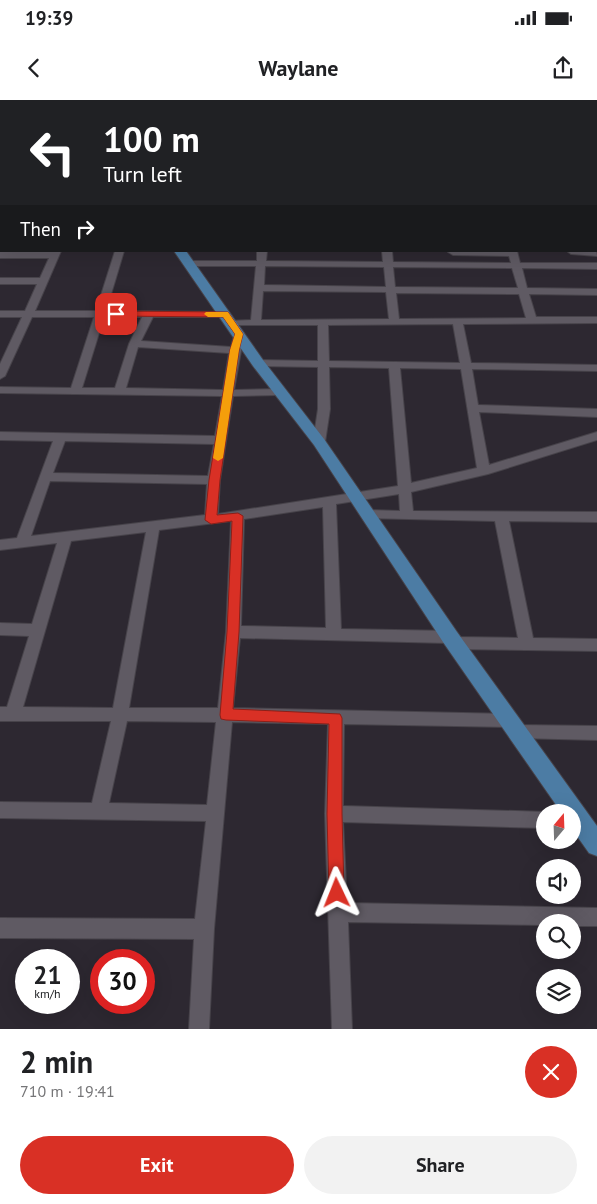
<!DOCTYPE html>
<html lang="en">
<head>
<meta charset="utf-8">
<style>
	:root { --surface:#fff; --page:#f2f2f2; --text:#202124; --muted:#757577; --accent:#d93025 }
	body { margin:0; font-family:"PT Sans",sans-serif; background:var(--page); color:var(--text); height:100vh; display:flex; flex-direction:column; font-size:19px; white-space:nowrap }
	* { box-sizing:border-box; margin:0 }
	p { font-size:16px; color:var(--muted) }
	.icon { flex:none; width:28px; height:28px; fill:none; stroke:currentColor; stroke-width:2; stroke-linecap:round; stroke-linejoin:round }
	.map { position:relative; height:929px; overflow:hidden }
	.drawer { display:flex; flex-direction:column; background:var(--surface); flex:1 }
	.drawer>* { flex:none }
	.top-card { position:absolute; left:0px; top:0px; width:598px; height:152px; box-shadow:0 5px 20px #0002; background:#202124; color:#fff; overflow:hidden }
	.needle { width:32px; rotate:19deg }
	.tools { position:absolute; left:536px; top:704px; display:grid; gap:10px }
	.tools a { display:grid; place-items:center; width:45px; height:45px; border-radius:50%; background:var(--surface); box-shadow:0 5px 20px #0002; font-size:25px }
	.speed { position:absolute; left:15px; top:849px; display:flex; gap:10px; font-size:25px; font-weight:700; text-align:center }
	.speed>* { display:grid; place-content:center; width:65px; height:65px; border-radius:50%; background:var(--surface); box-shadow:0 5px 20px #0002; line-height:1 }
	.speed small { font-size:12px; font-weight:400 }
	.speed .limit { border:8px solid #d22; background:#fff; color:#111 }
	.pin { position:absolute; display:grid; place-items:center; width:42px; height:42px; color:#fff; margin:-21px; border-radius:10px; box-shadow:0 2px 8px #0006 }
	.me { position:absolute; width:55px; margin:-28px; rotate:358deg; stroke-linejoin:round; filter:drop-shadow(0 0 4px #0008) }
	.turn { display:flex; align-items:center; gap:18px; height:105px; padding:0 20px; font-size:22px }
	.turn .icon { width:65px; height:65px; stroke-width:2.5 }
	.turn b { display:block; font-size:35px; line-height:42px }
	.then { display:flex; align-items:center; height:48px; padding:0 20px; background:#0003; gap:10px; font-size:19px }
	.round { display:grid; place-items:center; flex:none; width:52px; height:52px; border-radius:26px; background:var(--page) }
	.headline { display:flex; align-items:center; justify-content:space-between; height:85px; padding:0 20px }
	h1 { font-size:30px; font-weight:700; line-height:38px }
	.primary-button { display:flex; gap:10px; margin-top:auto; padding:10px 20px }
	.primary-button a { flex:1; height:58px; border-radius:30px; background:var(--accent); color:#fff; font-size:20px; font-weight:700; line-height:58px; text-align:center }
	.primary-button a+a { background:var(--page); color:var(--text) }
	.status { display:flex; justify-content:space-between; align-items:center; height:35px; padding:0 25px; background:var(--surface); direction:ltr }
	.status svg { height:14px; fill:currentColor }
	header { display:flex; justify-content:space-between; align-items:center; height:65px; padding:0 20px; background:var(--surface); font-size:22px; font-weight:700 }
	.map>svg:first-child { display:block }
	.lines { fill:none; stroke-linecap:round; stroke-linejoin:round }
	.minor-casing { stroke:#47434a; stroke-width:2 }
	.major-casing { stroke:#47434a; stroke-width:2 }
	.minor { fill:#5f5a63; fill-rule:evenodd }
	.major { fill:#4c7ca4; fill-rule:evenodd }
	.route { fill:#d93025; stroke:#8d1f18 }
	.slow { fill:#f59e0b }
</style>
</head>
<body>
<div class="status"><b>19:39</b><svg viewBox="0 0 49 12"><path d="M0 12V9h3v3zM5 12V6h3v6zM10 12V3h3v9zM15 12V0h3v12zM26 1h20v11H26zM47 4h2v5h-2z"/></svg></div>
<header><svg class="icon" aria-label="back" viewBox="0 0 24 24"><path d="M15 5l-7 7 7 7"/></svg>Waylane<svg class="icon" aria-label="share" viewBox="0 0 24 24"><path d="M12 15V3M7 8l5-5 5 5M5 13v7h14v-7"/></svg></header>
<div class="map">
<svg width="597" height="929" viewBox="0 0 597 929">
	<rect width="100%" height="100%" fill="#2d2831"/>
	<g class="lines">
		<defs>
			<g id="minor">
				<rect x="85" y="0" width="6" height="1"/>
				<rect x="185" y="0" width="6" height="1"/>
				<rect x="283" y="0" width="6" height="1"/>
				<rect x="369" y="0" width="6" height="1"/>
				<rect x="417" y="0" width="6" height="1"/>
				<rect x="463" y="0" width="6" height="1"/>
				<rect x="508" y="0" width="6" height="1"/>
				<rect x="581" y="0" width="9" height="1"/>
				<polygon points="0,1 2,1 1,5 0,5"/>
				<rect x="596" y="11" width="1" height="6"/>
				<rect x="0" y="18" width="1" height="4"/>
				<rect x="596" y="35" width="1" height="4"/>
				<rect x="0" y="37" width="1" height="4"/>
				<rect x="0" y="71" width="1" height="4"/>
				<rect x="596" y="72" width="1" height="6"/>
				<rect x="596" y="87" width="1" height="4"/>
				<rect x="0" y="90" width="1" height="4"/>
				<rect x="0" y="112" width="1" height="6"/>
				<rect x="0" y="127" width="1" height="6"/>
				<polygon points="596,150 597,156 571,154 567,151"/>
				<path d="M52,151H61L35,211H96L115,151H124L106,211L229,212V216L225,217H153L141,241L231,247L235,232H243L244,234L234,290L280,289L286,292L280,295L233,296L220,380L218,414L398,386L389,268L329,267L330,309L325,342L323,345H315L313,342L318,309V267L258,266L253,263L258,260L318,261V225H228V221L251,220L256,166H189L186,165V161H257V151H267L266,161L383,162L382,151H392L393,162L511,163L509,156L453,155L448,152L517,151L520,163H597V169L522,168L527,188L597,189V195L529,194L536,217H597V223L463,224L471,263L597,265V271L472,269L478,305L597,309V317L479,312L489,365L597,332V340L488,374L411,392L413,411L597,412V422L509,421L533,538L597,539V551L455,549L450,547L448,543L240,538L233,608L510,614L516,616L518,621L516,625L597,626V640L518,638L512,636L510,631L512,627L344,624L343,706L547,712H545V728L343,722L347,803L597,808V826H572V822H545V825L348,822L352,929H332L325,714L328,624L232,622L214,829L209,929H189L194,839L0,838V818L195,819L206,721L0,718V702L92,703L111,621H0V607H7L29,536L0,535V523L32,524L57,443L0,450V440L17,438L53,341L0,340V332L215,336L222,296L0,293V287L71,288L94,217H32L5,276L0,279V264L22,217H0V211H25L37,184H0V178H40L49,158H0V152ZM265,166L384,167L386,187L264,185ZM393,167L512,168L518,188L395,187ZM263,191L386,192L389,219L261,220ZM396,193L519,194L526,218L399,219ZM104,217H142L129,244L115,288H82ZM453,224L460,263L329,261L328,225ZM138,247L229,253L223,290L126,288ZM400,268L461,269L477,368L411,383ZM65,341L214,344L208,376L53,373ZM50,381L207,384L205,415L31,436ZM399,394L400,411L369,410L364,412L362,415L364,418L495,421L518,538L457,537L455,533L450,531L341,529L336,404ZM323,407L326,528L241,526L244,419ZM231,421L226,532L218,608H129L159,430ZM146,432L113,608L23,607L71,441ZM127,621L216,622L207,705L109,703Z"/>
			</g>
			<g id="major">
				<rect x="132" y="0" width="8" height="1"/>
				<polygon points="174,151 186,151 263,260 324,339 457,532 597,726 597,756 589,753 572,729 572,712 561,712 443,542 314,345 253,266"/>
			</g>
		</defs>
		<use href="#minor" class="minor-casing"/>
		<use href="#major" class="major-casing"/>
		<use href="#minor" class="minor"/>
		<use href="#major" class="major"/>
	</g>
	<polygon class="route" points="116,211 225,212 228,212 243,234 239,250 220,380 217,415 238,413 243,416 239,532 233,609 340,614 342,618 342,714 344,793 342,798 337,800 331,798 329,793 327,714 329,624 226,620 221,619 220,615 227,532 232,421 211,424 205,420 209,380 230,250 235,234 223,217 113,216 113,212"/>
	<polygon class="slow" points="206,212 228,212 243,234 239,250 223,358 218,361 213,358 230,250 235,234 223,217 208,217 204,214"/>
</svg>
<div class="tools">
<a><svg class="needle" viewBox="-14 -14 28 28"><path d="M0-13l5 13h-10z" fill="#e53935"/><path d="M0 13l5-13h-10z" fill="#757577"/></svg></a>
<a><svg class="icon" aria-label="sound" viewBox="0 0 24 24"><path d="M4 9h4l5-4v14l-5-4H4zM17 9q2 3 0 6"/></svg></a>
<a><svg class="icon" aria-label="search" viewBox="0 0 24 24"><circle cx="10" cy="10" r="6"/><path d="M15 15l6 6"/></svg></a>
<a><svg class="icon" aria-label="layers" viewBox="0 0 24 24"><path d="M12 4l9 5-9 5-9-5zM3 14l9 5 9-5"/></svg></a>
</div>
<div class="speed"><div>21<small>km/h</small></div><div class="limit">30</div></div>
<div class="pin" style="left:116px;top:214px;background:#d93025"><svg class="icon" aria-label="arrive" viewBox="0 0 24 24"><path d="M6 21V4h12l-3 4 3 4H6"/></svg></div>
<svg class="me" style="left:337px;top:793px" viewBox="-20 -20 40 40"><path d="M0-17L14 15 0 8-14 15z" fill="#d93025" stroke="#fff" stroke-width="4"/></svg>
<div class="top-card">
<div class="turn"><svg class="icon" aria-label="left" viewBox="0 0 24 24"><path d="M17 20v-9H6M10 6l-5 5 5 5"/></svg><div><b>100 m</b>Turn left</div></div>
<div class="then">Then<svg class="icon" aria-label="right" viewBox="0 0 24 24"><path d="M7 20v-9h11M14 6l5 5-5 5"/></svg></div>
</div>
</div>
<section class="drawer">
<div class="headline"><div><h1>2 min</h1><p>710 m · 19:41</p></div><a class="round" style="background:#d93025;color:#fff"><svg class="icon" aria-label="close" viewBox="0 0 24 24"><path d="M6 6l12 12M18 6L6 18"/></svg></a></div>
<div class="primary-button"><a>Exit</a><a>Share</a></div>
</section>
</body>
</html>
